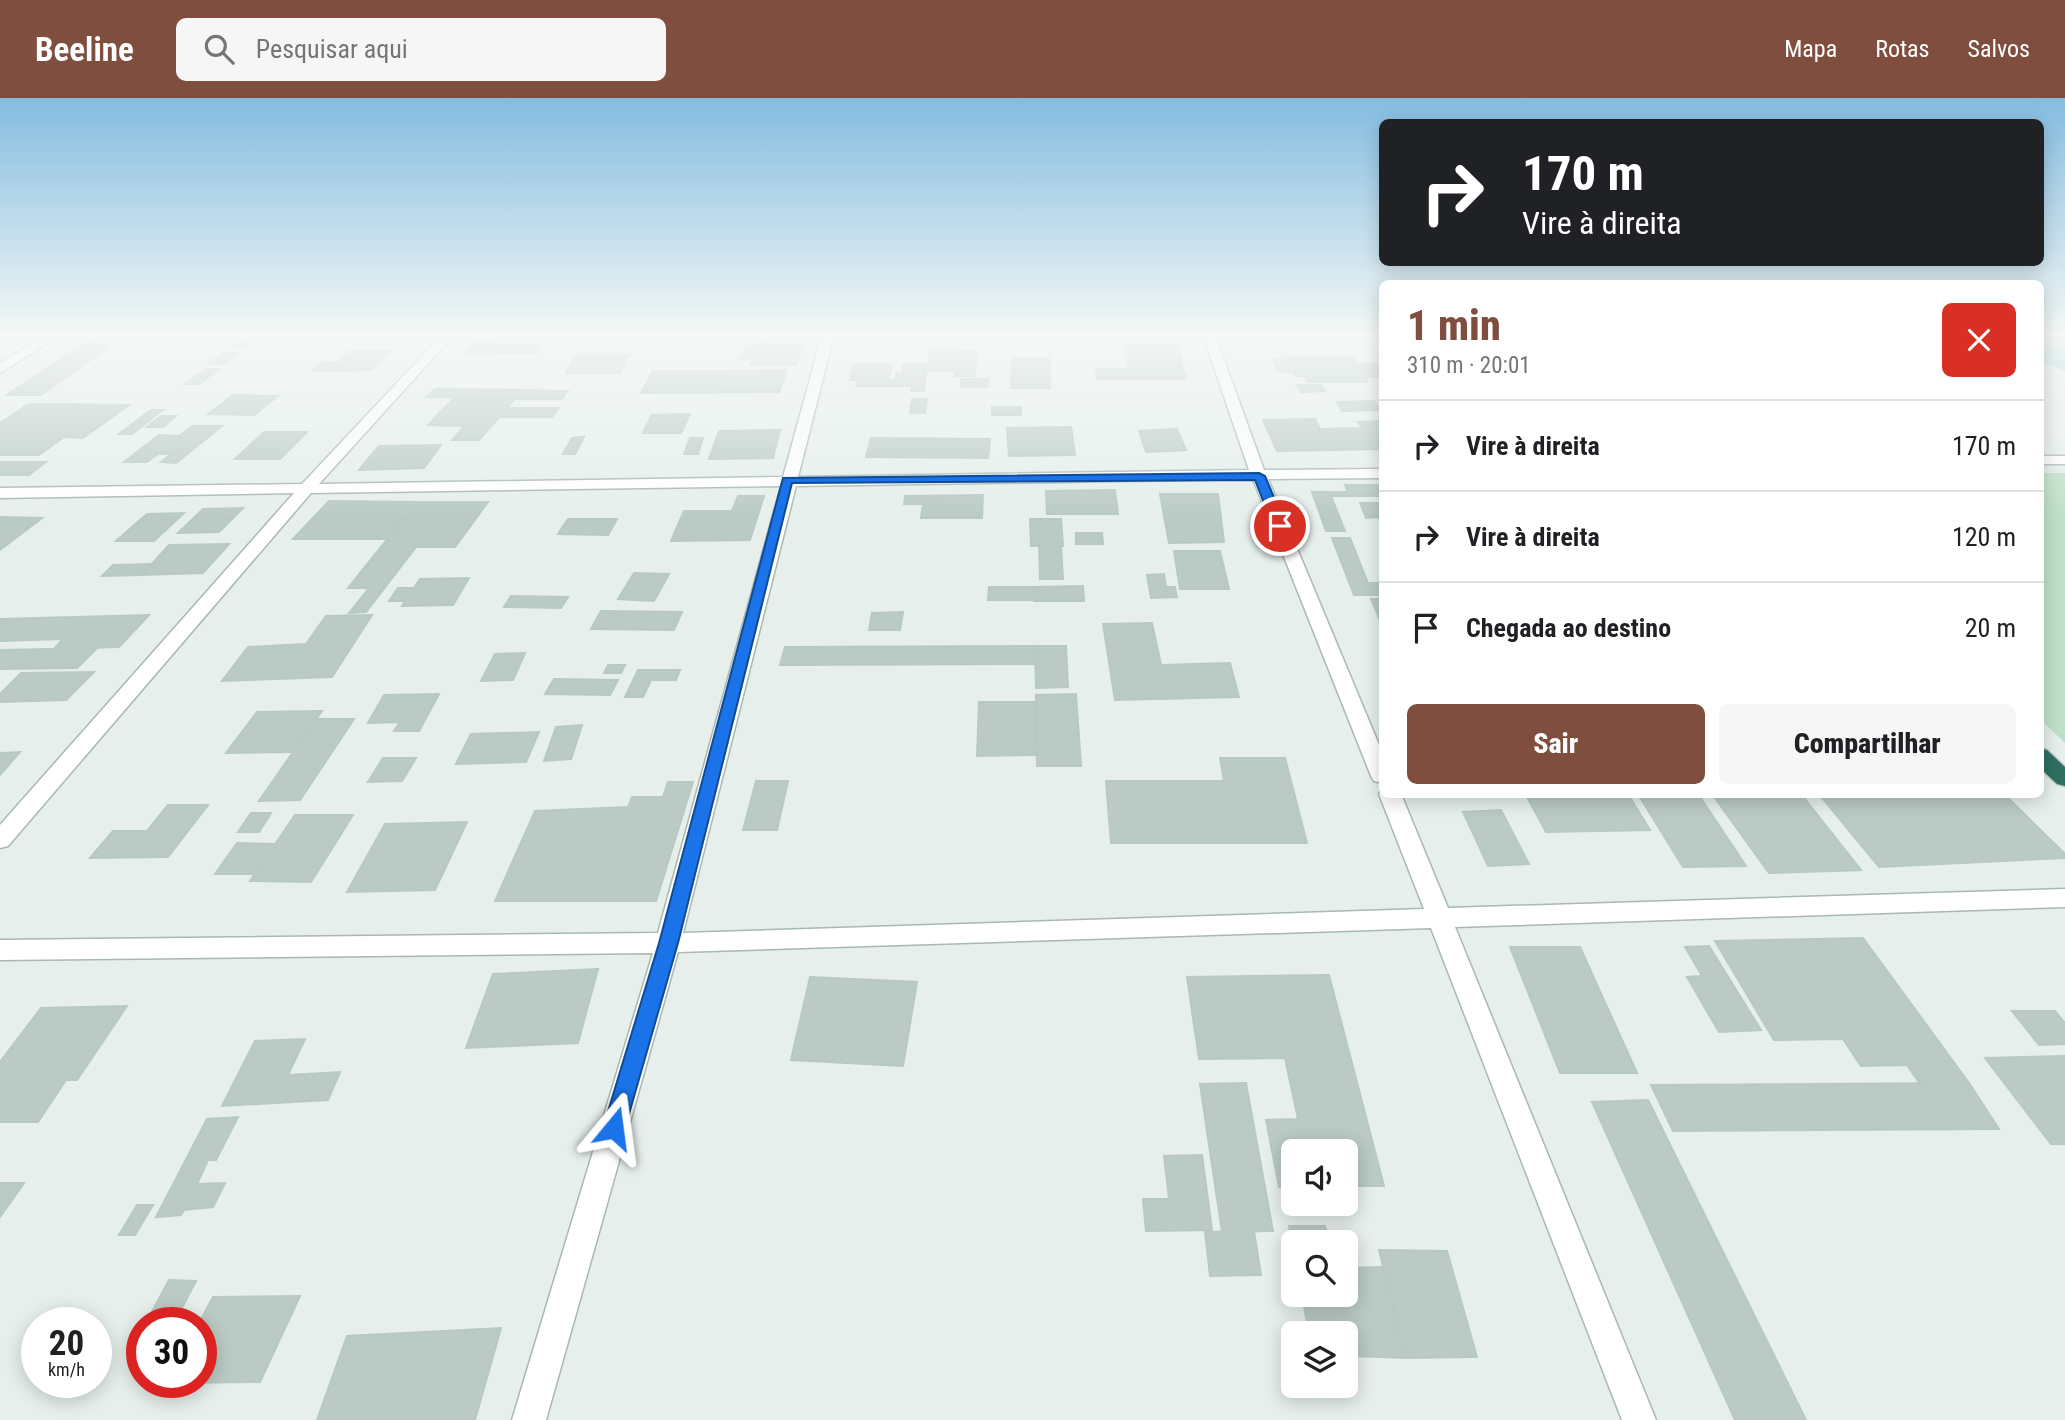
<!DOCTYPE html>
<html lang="pt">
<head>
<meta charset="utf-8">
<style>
	:root { --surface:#fff; --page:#f6f6f6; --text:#202124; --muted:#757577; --line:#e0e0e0; --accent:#7f4e3f }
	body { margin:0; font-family:"Roboto Condensed",sans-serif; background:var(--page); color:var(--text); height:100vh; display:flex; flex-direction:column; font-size:26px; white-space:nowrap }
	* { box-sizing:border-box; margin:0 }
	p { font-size:23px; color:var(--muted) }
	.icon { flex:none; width:38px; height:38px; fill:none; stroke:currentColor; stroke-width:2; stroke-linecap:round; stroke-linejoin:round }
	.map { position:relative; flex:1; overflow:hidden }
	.side { position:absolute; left:1379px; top:182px; width:665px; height:518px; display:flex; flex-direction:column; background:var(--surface); border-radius:10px; box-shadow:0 4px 18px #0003 }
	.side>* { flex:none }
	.hud { position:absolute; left:1379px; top:21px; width:665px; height:147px; border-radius:10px; box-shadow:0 4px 18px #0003; background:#202124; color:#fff; overflow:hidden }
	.tools { position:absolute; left:1281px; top:1041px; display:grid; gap:14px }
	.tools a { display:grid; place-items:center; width:77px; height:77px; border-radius:10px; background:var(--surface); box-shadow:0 4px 18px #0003; font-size:35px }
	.speed { position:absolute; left:21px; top:1209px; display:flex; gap:14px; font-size:35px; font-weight:700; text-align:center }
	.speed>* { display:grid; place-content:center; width:91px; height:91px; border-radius:50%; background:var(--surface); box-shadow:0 4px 18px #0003; line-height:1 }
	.speed small { font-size:18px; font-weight:400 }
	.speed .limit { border:10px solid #d22; background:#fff; color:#111 }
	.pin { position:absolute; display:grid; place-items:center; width:60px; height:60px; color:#fff; margin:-30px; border:4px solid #fff; border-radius:50%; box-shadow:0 2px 7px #0007 }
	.me { position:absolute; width:77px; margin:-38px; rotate:16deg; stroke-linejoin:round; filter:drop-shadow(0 0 5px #0008) }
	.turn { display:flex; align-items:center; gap:24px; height:147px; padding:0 28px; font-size:32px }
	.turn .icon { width:91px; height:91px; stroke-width:2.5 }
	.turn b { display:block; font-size:49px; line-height:60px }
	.round { display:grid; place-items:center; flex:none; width:74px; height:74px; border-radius:10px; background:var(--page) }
	.overview { display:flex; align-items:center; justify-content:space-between; height:119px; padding:0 28px }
	h1 { font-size:42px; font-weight:800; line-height:52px; color:var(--accent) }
	.cta { display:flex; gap:14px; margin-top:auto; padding:14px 28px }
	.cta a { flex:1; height:80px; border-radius:10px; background:var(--accent); color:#fff; font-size:28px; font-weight:800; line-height:80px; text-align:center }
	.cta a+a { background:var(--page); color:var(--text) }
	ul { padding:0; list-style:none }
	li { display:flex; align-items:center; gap:21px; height:91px; padding:0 28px; border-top:2px solid var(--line) }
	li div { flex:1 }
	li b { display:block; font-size:26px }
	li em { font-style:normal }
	header { display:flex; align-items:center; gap:42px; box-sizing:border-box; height:98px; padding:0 35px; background:var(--accent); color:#fff }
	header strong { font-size:33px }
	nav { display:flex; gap:38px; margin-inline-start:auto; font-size:24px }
	.search { width:490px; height:63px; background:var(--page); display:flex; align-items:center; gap:18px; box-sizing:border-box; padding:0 24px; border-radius:10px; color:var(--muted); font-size:26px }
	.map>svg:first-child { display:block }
	.green { fill:#bfe0c8 }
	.water { fill:#8ec9d4 }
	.building { fill:#bbcac4; stroke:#b8c9c2; stroke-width:2 }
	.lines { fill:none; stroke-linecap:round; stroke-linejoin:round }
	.minor-casing { stroke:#a8b8b2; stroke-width:3 }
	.highway-casing { stroke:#c2cac8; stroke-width:3 }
	.minor { fill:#fff; fill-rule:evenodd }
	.highway { fill:#2f6f62; fill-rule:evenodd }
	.route { fill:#1a73e8; stroke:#114b97; stroke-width:2 }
</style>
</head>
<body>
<header>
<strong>Beeline</strong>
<div class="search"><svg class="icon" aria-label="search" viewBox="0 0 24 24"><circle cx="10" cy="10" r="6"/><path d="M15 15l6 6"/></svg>Pesquisar aqui</div>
<nav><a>Mapa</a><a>Rotas</a><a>Salvos</a></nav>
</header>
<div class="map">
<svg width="2065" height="1322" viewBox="0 0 2065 1322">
	<rect width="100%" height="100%" fill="#e6efeb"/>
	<polygon class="green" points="2041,375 2065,375 2065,645 2041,622"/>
	<polygon class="water" points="2040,237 2065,237 2065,273 2041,263"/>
	<g class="building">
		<polygon points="96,237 126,237 41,297 7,297"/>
		<polygon points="364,237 400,237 361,240"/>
		<polygon points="496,237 572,237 567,243 544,244 536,255 465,256 474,244 490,244"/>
		<polygon points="586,237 602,237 598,245 581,245"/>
		<polygon points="1086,237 1175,237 1186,281 1097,281 1096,271 1128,271 1124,247 1088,247"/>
		<polygon points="1246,237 1316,237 1318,243 1247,241"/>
		<polygon points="246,239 259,239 247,248 234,248"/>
		<polygon points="259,239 285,239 277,245 251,245"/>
		<polygon points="762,239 806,239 796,267 750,267 753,261 740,261 746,248 759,246"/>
		<polygon points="930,250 958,250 956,273 927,273"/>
		<polygon points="349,253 390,253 372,272 312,273 322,264 339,264"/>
		<polygon points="958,253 977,253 975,278 955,278"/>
		<polygon points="223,255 239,255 224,266 208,266"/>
		<polygon points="577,256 631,256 620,275 565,276"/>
		<polygon points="1283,259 1353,259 1367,284 1308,284 1305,278 1296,278 1294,274 1278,274 1273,262 1284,262"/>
		<polygon points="1012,260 1049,260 1050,290 1011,290"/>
		<polygon points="854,266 892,266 889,282 895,282 894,288 856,288 858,282 850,282"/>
		<polygon points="904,266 928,266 926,275 902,275"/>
		<polygon points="1357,266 1382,266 1382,279 1364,279"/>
		<polygon points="206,271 219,271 199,286 185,286"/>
		<polygon points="787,272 779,294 641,295 653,273"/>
		<polygon points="896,275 926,275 924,293 911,293 912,288 894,288"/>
		<polygon points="961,281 988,281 987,289 961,289"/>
		<polygon points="1297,287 1321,287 1325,293 1301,294"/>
		<polygon points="435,291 522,292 515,301 426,299"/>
		<polygon points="522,292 568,293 562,301 515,301"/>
		<polygon points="233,297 278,298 254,317 208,316"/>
		<polygon points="454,300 490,300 481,310 444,310"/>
		<polygon points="490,300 515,301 479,342 452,342"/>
		<polygon points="912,301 927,301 925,315 910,315"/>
		<polygon points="1374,303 1380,312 1342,313 1337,304"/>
		<polygon points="29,306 129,307 83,340 64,339 39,357 0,357 0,325"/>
		<rect x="992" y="309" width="29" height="8"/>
		<polygon points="444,310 481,310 466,328 428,327"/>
		<polygon points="507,310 559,310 552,319 500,319"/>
		<polygon points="151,312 163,312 132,336 119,336"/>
		<polygon points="690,316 681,335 643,335 652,317"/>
		<polygon points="161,318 176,318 163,329 147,329"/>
		<polygon points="1315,321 1320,331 1362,330 1358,324 1380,323 1382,351 1277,353 1263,322"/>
		<polygon points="192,328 222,328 176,365 161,364 171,356 158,356 147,364 124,364 159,337 179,338"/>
		<polygon points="1071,329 1075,357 1009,358 1007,330"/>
		<polygon points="1177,331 1186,352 1146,354 1139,333"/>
		<polygon points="780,332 773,360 709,361 719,333"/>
		<polygon points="264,334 307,334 280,361 235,361"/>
		<polygon points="584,339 575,356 563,356 572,340"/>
		<polygon points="690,340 703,340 698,356 684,356"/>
		<polygon points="871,340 990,341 988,360 866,359"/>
		<polygon points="441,347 424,370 359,372 379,348"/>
		<polygon points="0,364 46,364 29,377 0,377"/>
		<polygon points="1345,387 1382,387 1382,398 1331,398 1345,433 1326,433 1312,394 1348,394"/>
		<polygon points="1115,392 1118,416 1047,416 1046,393"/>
		<polygon points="1160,396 1218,396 1224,444 1169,445"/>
		<polygon points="983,397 982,420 921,420 923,406 904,406 905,398"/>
		<polygon points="738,398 764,398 750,442 671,443 684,413 732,413"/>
		<polygon points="329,403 418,404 387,441 293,441"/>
		<polygon points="418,404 488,404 455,449 381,449"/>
		<polygon points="1360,405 1382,405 1382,427 1379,419 1366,420"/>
		<polygon points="243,410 219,434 178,435 203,411"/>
		<polygon points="184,415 154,443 116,443 147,416"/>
		<polygon points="0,419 42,420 0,452"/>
		<polygon points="568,421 617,421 608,437 558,436"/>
		<polygon points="1030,421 1061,421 1063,448 1031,448"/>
		<polygon points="1076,435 1102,435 1103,446 1076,446"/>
		<polygon points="1332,440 1350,440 1368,485 1382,485 1382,497 1354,497"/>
		<polygon points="229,446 203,475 142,477 169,447"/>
		<polygon points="1039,448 1061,448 1063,481 1040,481"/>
		<polygon points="381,449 416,449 366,514 349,515 369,490 348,490"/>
		<polygon points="1174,453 1220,453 1229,491 1180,491"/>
		<polygon points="152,466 142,477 102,478 113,467"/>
		<polygon points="634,475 669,476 654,503 618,501"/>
		<polygon points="1164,476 1166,489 1175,489 1177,499 1151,500 1147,477"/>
		<polygon points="469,480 453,507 402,508 405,503 389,503 398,490 414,490 420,481"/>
		<polygon points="1083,488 1084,503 1034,503 1034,489"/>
		<polygon points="989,489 1034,489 1034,502 988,502"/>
		<polygon points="511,498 568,499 561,510 504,509"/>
		<polygon points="1371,501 1382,501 1382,527"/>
		<polygon points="601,513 682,514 674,532 591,531"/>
		<polygon points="903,514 900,532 869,532 872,515"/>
		<polygon points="149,517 119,549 54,551 63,541 0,543 1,521"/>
		<polygon points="372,517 332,579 222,583 248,549 306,546 326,518"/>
		<polygon points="1152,525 1161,567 1230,565 1239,599 1115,602 1103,526"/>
		<polygon points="1035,548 1035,566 780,567 785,549"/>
		<polygon points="1035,548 1066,548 1068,589 1036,590"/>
		<polygon points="97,550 77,570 0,571 0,552"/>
		<polygon points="525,555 513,582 481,583 495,556"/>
		<polygon points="608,567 625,567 621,575 604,575"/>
		<polygon points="638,572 680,572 676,582 651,582 643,599 625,599"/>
		<polygon points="94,574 66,602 0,604 0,596 21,575"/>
		<polygon points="554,581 618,582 610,597 545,596"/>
		<polygon points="439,596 419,633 394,633 400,624 368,625 384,597"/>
		<polygon points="1076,596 1081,668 1037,668 1036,597"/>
		<polygon points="979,604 1036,604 1037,657 977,658"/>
		<polygon points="322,613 293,654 226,655 257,614"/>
		<polygon points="316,621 354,621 300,702 259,703"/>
		<polygon points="582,627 571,661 544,663 556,629"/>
		<polygon points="539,634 526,664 456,666 471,636"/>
		<polygon points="20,654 0,677 0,655"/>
		<polygon points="383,660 416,660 402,683 368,684"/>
		<polygon points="1220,660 1285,660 1307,745 1111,745 1106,683 1224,683"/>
		<polygon points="756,683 788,683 777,732 743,732"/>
		<polygon points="668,684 693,684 656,803 495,803 535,713 628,709 632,699 663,699"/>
		<polygon points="1462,696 1628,696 1650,732 1546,734 1526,697"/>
		<polygon points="1638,696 1698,696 1746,768 1683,769"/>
		<polygon points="1712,696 1801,696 1861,772 1769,775"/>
		<polygon points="1819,696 2004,696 2065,756 2065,760 1879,769"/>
		<polygon points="168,707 208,707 168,759 90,760 113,733 147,733"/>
		<polygon points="1501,712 1529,766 1488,768 1463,714"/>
		<polygon points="251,715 271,715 259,734 238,734"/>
		<polygon points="295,717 353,717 311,784 250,783"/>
		<polygon points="467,724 435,792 347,794 385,726"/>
		<polygon points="237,745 276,746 255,776 215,776"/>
		<polygon points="1863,840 1969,985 1920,986 1907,967 1861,968 1843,941 1774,942 1715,843"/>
		<polygon points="1709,848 1761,932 1719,934 1687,879 1702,878 1685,849"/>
		<polygon points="1510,849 1580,849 1637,975 1560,975"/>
		<polygon points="598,871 578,945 466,950 493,876"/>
		<polygon points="1329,877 1384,1088 1346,1088 1346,1054 1293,1054 1293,1089 1279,1089 1266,1022 1298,1021 1285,960 1199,961 1187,879"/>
		<polygon points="810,879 917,884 903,968 791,962"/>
		<polygon points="127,908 77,982 66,982 38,1024 0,1024 0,964 41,910"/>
		<polygon points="2012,913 2055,913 2065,925 2065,946 2039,947"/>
		<polygon points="305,941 288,977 340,974 328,1002 222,1008 255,943"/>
		<polygon points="2065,958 2065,1046 2051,1046 1985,960"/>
		<polygon points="1246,985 1273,1133 1222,1134 1200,986"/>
		<polygon points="1969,985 1999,1031 1673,1033 1651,987"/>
		<polygon points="1648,1002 1806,1322 1735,1322 1592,1004"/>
		<polygon points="238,1019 216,1062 208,1062 197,1086 225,1085 213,1109 184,1112 181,1117 156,1119 207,1021"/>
		<polygon points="1202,1057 1212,1132 1146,1133 1143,1101 1169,1101 1164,1058"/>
		<polygon points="1,1085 24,1085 0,1119 0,1086"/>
		<polygon points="137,1107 153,1107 135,1137 119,1137"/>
		<polygon points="1289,1128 1325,1128 1329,1144 1293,1144 1293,1151"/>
		<polygon points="1254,1133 1261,1177 1210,1178 1205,1134"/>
		<polygon points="1379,1152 1447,1153 1477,1259 1405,1260"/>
		<polygon points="1383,1169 1405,1260 1352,1258 1340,1197 1346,1197 1346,1170"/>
		<polygon points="169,1182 196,1183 174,1225 146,1225"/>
		<polygon points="1302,1197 1340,1197 1357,1279 1346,1279 1346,1236 1309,1236"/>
		<polygon points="300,1198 260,1284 169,1285 201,1284 199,1225 213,1199"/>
		<polygon points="501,1230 475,1322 317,1322 347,1238"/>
	</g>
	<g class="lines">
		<defs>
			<g id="minor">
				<polygon points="47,237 61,237 0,275 0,265"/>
				<polygon points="442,237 454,237 319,386 783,379 822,237 834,237 798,379 1249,372 1203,237 1215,237 1264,372 1382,371 1382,380 1268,381 1382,654 1382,685 1374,683 1371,678 1253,381 796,388 683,835 1424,811 1379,696 1382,691 1382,696 1401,696 1448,810 2065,791 2065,809 1455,829 1656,1322 1622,1322 1431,830 678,854 546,1322 512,1322 653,855 0,862 0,842 658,835 781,388 311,395 8,748 0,750 0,727 294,395 0,400 0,390 302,386"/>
				<rect x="2040" y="358" width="25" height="8"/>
			</g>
			<polygon id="highway" points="2040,650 2047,652 2065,669 2065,688 2057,686 2040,670"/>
		</defs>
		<use href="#minor" class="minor-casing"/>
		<use href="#highway" class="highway-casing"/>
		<use href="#minor" class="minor"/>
		<use href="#highway" class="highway"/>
	</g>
	<linearGradient id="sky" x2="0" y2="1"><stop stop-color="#84bce0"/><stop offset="0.56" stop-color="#f4f8f6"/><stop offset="1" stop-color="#f4f8f6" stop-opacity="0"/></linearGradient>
	<rect width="2065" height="422" fill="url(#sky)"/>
	<polygon class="route" points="1259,375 1265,378 1286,428 1284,431 1273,428 1255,382 792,385 678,845 625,1030 622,1037 614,1040 606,1037 603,1030 659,845 783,380"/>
</svg>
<div class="tools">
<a><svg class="icon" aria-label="sound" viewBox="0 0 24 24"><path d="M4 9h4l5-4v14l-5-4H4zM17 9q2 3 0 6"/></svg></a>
<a><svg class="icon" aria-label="search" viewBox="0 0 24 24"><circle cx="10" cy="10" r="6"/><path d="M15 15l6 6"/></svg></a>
<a><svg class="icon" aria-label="layers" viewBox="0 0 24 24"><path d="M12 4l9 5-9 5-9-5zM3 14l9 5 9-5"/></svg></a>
</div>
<div class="speed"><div>20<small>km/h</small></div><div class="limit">30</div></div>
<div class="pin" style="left:1280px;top:428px;background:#d93025"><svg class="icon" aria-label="arrive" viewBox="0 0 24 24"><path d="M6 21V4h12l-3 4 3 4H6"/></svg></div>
<svg class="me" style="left:614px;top:1030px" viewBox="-20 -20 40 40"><path d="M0-17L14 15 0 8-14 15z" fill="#1a73e8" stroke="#fff" stroke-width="4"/></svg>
<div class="hud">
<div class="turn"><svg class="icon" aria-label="right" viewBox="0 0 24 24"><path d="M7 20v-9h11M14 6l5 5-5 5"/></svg><div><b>170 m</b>Vire à direita</div></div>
</div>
<section class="side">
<div class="overview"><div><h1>1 min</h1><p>310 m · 20:01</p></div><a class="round" style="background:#d93025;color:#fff"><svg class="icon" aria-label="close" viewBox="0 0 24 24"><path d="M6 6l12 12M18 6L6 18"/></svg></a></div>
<ul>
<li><svg class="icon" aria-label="right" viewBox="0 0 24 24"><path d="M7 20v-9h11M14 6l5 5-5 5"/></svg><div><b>Vire à direita</b></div><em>170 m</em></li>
<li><svg class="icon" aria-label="right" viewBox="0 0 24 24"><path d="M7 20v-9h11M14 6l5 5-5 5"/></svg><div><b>Vire à direita</b></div><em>120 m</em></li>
<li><svg class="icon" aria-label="arrive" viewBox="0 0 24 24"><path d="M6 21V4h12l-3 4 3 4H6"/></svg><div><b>Chegada ao destino</b></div><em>20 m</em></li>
</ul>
<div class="cta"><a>Sair</a><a>Compartilhar</a></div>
</section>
</div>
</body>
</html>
